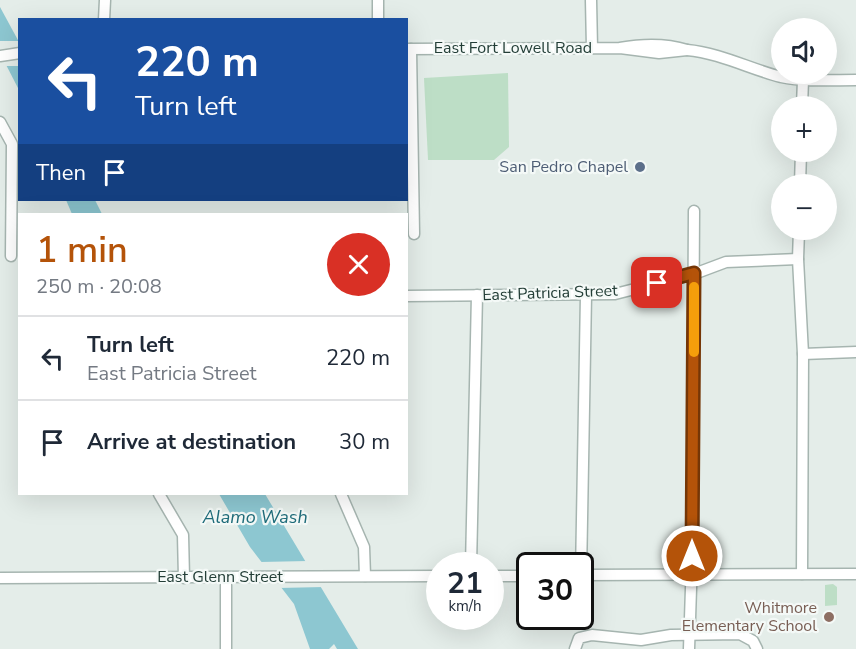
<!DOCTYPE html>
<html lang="en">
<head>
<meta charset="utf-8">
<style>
	:root { --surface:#fff; --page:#f2f2f3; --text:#1f2937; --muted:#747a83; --line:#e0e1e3; --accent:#b45309 }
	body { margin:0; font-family:"Nunito Sans",sans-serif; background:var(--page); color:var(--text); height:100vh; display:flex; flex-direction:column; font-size:22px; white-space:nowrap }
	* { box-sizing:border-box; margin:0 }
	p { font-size:20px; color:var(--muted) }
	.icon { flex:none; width:33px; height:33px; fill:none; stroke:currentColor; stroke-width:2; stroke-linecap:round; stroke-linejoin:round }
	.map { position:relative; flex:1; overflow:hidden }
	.panel { position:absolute; left:18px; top:213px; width:390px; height:282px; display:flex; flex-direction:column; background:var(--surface); border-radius:0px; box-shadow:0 6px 24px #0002 }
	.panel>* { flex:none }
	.banner { position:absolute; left:18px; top:18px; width:390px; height:183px; border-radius:0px; box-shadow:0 6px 24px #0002; background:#1a4fa0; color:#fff; overflow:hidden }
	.controls { position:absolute; left:771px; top:18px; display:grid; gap:12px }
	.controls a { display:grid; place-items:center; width:66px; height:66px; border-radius:50%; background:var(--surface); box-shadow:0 6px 24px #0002; font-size:30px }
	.speed { position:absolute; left:426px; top:552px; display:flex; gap:12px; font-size:30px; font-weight:700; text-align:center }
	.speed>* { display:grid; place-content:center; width:78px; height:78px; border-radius:50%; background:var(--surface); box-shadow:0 6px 24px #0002; line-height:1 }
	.speed small { font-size:15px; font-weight:400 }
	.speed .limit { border:3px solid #111; border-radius:9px; background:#fff; color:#111 }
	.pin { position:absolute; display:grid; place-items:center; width:51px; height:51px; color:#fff; margin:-26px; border-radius:12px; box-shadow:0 3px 9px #0006 }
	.me { position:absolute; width:66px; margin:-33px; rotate:0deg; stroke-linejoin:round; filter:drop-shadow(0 0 4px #0008) }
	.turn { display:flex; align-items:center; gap:21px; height:126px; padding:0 18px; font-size:27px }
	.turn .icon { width:78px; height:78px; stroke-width:2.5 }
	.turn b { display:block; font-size:42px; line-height:51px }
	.then { display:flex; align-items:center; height:57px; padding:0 18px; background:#0003; gap:12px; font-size:22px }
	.round { display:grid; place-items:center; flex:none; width:63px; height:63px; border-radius:32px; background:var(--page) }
	.overview { display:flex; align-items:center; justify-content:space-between; height:102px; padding:0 18px }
	h1 { font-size:36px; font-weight:600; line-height:45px; color:var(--accent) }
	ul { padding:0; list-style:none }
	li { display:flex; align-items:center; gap:18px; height:84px; padding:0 18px; border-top:2px solid var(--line) }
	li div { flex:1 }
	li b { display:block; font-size:22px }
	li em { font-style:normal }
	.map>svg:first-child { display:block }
	.green { fill:#bddec6 }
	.water { fill:#8dc7d1 }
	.pier { fill:#e4ede9 }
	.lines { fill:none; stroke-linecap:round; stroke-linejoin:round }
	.minor-casing { stroke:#a6b5b0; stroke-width:13 }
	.minor { stroke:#fff; stroke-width:10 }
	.route-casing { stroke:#753606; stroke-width:15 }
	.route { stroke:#b45309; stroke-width:10 }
	.slow { stroke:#f59e0b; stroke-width:10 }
	.service-dot { fill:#5c6f8a; stroke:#f4f9f7; stroke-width:2 }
	.education-dot { fill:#8d6e63; stroke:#f4f9f7; stroke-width:2 }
	.labels { text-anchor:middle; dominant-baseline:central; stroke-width:4.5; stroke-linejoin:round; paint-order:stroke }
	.street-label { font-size:16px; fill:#233e37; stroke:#f4f9f7 }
	.service-label { font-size:16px; fill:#4e5e75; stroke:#f4f9f7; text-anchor:end }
	.education-label { font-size:16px; fill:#785e54; stroke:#f4f9f7; text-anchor:end }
	.water-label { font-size:18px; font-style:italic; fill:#1e6c7a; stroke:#f4f9f7 }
</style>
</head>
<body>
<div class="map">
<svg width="856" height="649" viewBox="0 0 856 649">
	<rect width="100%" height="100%" fill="#e4ede9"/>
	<g class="green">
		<polygon points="508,73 509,147 494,160 428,160 424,78"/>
		<polygon points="833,584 837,587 837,605 825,606 825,585"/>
	</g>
	<g class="water">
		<polygon points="0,7 19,42 19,90 0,53"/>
		<polygon points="66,200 95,200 102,214 72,214"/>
		<polygon points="219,494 265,494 358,649 337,649 334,644 329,649 310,649 294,604 250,547"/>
	</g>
	<g class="pier">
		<polygon points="0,41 19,41 19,66 4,66 0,59"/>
		<polygon points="308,561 324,587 278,588 260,562"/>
	</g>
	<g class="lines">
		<defs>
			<g id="minor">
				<polyline points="378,0 378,20"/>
				<polyline points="591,0 592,48"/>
				<polyline points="104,20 105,0"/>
				<path d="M406,49L620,48L659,53L687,50C664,43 643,44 620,48"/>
				<polyline points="411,49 414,234"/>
				<path d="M687,50C720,53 750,69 781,77C806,82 831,80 856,80"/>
				<polyline points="0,56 20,53"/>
				<polyline points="802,106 803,80"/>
				<polyline points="0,122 12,144 11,256"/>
				<polyline points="800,184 801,152"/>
				<polyline points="799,230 798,259 803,354 802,574"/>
				<polyline points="406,296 615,294 694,274 726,262 798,259"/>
				<polyline points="803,354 856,352"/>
				<polyline points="159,494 183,535 184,578"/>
				<polyline points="341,494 364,547 365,576"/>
				<polyline points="471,566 477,295"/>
				<polyline points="580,575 856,574"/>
				<polyline points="581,575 586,295"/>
				<polyline points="490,576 530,576"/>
				<polyline points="226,577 226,649"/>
				<polyline points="0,578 440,576"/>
				<polyline points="575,649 579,638 592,635 641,640 671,635 740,634 753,641 757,649"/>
				<polyline points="689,649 692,558 694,211"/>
			</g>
		</defs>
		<use href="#minor" class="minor-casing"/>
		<use href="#minor" class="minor"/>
	</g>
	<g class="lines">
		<defs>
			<polyline id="route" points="657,283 694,273 692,556"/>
		</defs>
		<use href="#route" class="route-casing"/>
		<use href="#route" class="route"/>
		<polyline class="slow" points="694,352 694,287"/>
	</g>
	<circle class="service-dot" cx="640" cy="167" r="6"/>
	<circle class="education-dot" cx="829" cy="617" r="6"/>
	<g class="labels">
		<g class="street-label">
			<text x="513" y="48">East Fort Lowell Road</text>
			<text transform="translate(550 293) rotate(-2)">East Patricia Street</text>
			<text x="220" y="577">East Glenn Street</text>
		</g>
		<g class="service-label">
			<text x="628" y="167">San Pedro Chapel</text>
		</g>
		<g class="education-label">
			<text x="817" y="608">Whitmore<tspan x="817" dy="18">Elementary School</tspan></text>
		</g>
		<g class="water-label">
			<text x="255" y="517">Alamo Wash</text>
		</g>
	</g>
</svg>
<div class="controls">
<a><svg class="icon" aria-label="sound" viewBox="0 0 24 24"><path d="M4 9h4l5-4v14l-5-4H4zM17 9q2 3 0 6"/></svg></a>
<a>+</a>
<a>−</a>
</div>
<div class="speed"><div>21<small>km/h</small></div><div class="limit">30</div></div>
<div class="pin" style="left:657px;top:283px;background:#d93025"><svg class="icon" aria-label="arrive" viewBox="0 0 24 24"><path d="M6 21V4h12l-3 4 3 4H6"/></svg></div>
<svg class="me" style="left:692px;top:556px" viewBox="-20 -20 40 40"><circle r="17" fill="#b45309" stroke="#fff" stroke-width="3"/><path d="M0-11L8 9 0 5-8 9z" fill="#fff"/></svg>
<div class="banner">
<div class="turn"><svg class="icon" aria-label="left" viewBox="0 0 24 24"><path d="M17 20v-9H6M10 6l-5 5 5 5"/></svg><div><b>220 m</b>Turn left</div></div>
<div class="then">Then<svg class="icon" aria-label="arrive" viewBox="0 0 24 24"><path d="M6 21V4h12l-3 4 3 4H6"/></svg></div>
</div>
<section class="panel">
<div class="overview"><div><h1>1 min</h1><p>250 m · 20:08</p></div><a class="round" style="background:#d93025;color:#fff"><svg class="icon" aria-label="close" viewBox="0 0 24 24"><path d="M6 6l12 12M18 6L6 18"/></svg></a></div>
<ul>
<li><svg class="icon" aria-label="left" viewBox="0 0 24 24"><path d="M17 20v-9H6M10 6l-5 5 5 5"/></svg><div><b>Turn left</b><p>East Patricia Street</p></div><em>220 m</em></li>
<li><svg class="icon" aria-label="arrive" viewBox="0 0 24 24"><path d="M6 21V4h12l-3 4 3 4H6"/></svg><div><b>Arrive at destination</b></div><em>30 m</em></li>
</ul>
</section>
</div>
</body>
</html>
